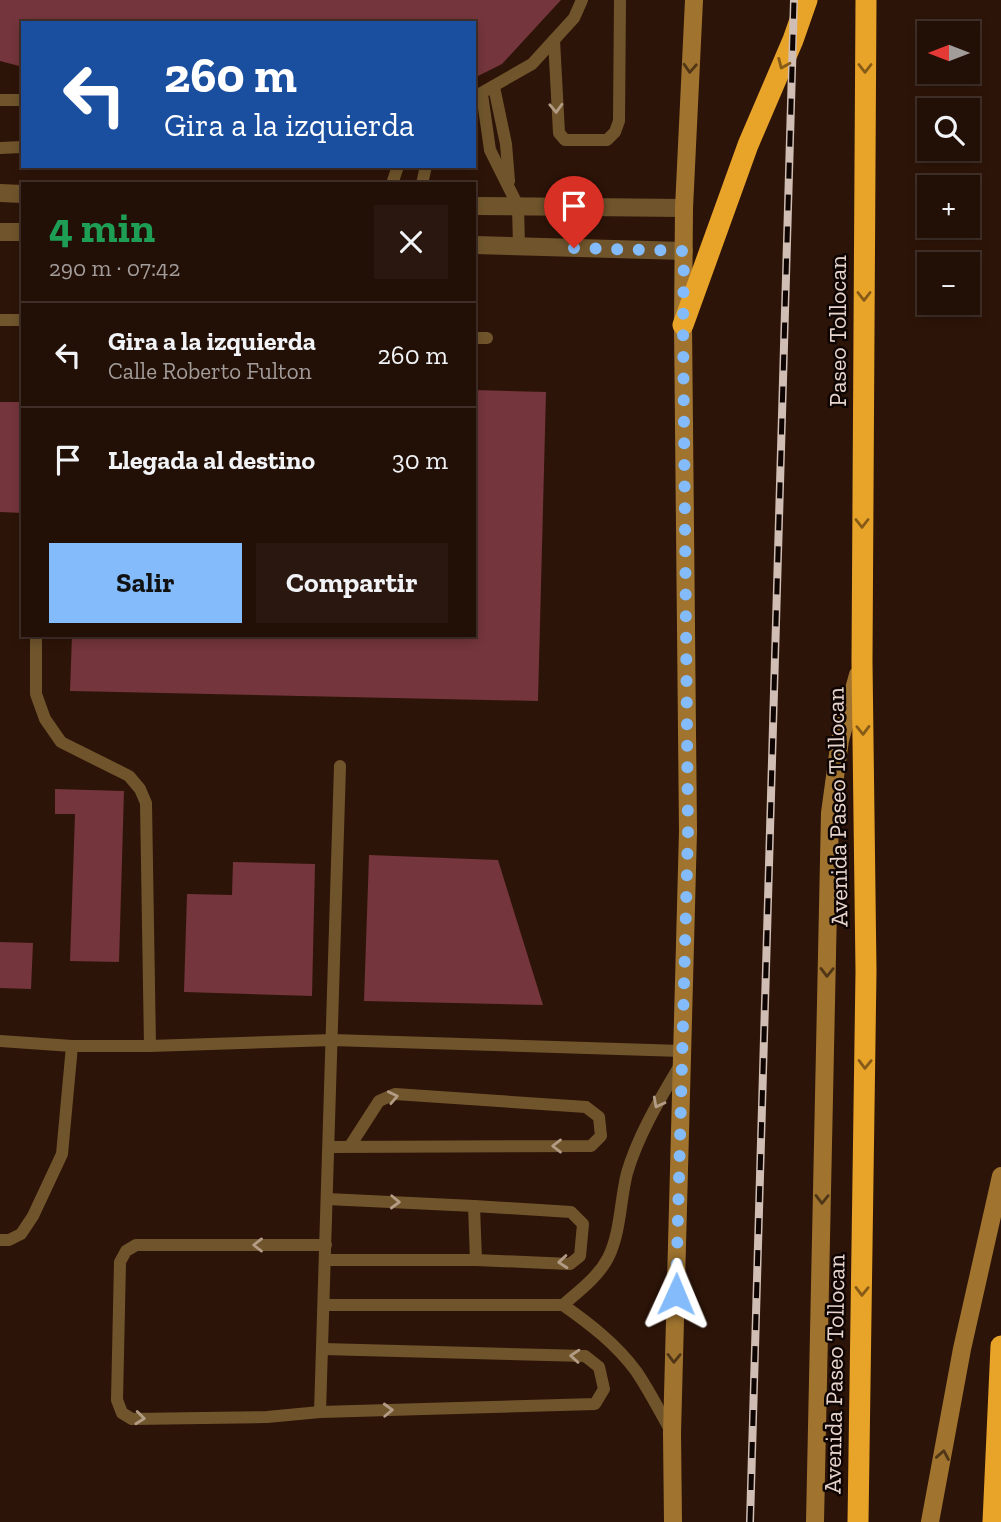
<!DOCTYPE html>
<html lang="es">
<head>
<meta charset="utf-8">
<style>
	:root { --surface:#220f06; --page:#2a1810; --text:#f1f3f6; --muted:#a29c9b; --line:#3f2f28; --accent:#84bbfb }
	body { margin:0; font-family:"Zilla Slab",serif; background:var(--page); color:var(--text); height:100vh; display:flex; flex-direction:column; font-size:26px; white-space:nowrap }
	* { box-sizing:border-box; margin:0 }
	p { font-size:23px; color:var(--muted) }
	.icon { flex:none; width:38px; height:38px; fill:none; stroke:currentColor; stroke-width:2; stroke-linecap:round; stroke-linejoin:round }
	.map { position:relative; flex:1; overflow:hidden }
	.details { position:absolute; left:21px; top:182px; width:455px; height:455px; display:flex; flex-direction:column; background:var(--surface); border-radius:0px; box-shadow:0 4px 10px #0003,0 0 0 2px var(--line) }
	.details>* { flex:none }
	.hud { position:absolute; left:21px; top:21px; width:455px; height:147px; border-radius:0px; box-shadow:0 4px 10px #0003,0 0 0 2px var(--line); background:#1a4fa0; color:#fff; overflow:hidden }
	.needle { width:46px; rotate:270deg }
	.buttons { position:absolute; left:917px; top:21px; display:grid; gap:14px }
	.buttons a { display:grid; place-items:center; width:63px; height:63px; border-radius:0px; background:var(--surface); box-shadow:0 4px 10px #0003,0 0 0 2px var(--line); font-size:35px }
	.pin { position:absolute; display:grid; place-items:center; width:60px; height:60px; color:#fff; margin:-72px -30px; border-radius:50% 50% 50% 0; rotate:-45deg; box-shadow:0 0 7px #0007 }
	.pin .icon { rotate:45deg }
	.me { position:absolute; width:77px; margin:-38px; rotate:1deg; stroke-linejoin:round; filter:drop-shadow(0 0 5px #0008) }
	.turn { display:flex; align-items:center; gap:24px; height:147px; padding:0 28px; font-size:32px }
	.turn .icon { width:91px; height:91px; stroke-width:2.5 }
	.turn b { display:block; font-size:49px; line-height:60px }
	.round { display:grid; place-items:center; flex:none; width:74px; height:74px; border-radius:0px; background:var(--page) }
	.headline { display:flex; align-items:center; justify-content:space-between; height:119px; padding:0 28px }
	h1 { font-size:42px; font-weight:700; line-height:52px; color:#1e9e55 }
	.cta { display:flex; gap:14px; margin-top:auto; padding:14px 28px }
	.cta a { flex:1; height:80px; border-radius:0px; background:var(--accent); color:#111; font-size:28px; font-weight:700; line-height:80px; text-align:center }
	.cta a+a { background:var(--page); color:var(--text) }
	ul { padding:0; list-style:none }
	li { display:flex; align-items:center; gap:21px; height:105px; padding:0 28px; border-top:2px solid var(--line) }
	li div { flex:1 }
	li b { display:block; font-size:26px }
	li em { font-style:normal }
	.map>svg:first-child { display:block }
	.building { fill:#74353c }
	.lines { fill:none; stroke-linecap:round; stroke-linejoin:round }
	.lane { stroke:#70552c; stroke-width:12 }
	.street { stroke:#70552c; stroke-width:18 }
	.secondary { stroke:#a0742f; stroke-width:18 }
	.highway { stroke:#e8a329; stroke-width:21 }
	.rail-casing { stroke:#d0beb5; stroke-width:8 }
	.rail { stroke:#0e0402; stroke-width:5; stroke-dasharray:16; stroke-linecap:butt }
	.oneway { stroke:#865b17 }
	.oneway2 { stroke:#503616 }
	.oneway3 { stroke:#b29c85 }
	.route { stroke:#84bbfb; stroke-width:12; stroke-dasharray:0 21.6 }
	.labels { text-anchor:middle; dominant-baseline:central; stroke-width:5; stroke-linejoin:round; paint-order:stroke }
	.street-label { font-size:24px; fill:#e8d6ce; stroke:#0e0402 }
</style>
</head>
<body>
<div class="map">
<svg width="1001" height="1522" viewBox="0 0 1001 1522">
	<rect width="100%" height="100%" fill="#2d1408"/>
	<g class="building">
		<polygon points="0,0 561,0 502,64 474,78 474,23 23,23 23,67 0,61"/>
		<polygon points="474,390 546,392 538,701 70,691 72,635 474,635"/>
		<polygon points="0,402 23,402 23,513 0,512"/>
		<polygon points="55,789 124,791 119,962 70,961 75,814 55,814"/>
		<polygon points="369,855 498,860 543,1005 364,1001"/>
		<polygon points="233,862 315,864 312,996 184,992 187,894 232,895"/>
		<polygon points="0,942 33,943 31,989 0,988"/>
	</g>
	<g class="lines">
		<g class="lane">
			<polyline points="554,40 559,133 565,140 607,140 615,132 619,121 620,0"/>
			<polyline points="494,87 506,144 509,181"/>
			<polyline points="482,94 490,150 518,206 519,246"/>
			<polyline points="476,96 532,64 574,18 582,0"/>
			<polyline points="0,100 23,100"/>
			<polyline points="0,148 23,147"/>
			<polyline points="392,184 398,166"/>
			<polyline points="422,184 426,166"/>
			<polyline points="0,320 23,320"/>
			<polyline points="474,338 487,338"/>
			<polyline points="36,635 36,694 45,719 61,742 129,776 140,789 146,803 150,1046"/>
			<polyline points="0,1041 72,1046 150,1046 332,1040 682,1051"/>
			<polyline points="329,1147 591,1146 601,1136 599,1117 586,1107 395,1094 379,1101 350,1146"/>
			<polyline points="474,1206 571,1212 583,1224 580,1256 570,1264 476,1260"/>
			<polyline points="0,1240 9,1240 21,1234 33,1216 62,1154 72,1046"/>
			<polyline points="326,1260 476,1260 474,1206 327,1199"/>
			<path d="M324,1305H563C590,1324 616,1344 636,1371C649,1390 660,1412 672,1433"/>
			<path d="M563,1305C579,1291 598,1277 608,1258C621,1232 620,1200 627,1173C638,1135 660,1099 680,1065"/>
			<polyline points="323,1349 585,1356 599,1367 604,1389 595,1404 320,1412 267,1417 132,1419 122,1413 117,1400 120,1262 126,1251 136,1245 326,1245"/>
			<polyline points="320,1412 340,766"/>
		</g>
		<g class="street">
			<polyline points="0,193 23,194"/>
			<polyline points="474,206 684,208"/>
			<polyline points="0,232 23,232"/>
			<polyline points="474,245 684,251"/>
		</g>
		<g class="secondary">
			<polyline points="673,1522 672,1433 688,831 683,325 684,208 694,0"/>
			<polyline points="815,1522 830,813 840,740 858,675"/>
			<polyline points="930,1522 962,1349 1001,1176"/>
		</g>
		<g class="highway">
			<polyline points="683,325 748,145 793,40 807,0"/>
			<polyline points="858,1522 866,971 862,662 866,0"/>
			<polyline points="993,1522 1001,1346"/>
		</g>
		<defs>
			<polyline id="rail" points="750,1522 794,0"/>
		</defs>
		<use href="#rail" class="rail-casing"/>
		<use href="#rail" class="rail"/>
	</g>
	<defs><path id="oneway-chevron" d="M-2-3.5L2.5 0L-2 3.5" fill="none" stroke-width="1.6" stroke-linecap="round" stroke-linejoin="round" transform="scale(1.75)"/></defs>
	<g class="oneway">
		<use href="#oneway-chevron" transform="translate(783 64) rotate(113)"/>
		<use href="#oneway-chevron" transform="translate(865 68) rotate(90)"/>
		<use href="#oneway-chevron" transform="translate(864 296) rotate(90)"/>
		<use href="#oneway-chevron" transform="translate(862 523) rotate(90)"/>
		<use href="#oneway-chevron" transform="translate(863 730) rotate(89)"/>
		<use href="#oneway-chevron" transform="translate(865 1064) rotate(91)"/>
		<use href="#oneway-chevron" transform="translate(862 1291) rotate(91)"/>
	</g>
	<g class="oneway2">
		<use href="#oneway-chevron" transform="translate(690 68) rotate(93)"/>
		<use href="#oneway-chevron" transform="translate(827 972) rotate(91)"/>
		<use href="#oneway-chevron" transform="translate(822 1199) rotate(91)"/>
		<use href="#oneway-chevron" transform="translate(674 1358) rotate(91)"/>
		<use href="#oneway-chevron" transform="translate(943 1455) rotate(-80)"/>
	</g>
	<g class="oneway3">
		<use href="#oneway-chevron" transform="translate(556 108) rotate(88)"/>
		<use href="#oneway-chevron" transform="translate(393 1097) rotate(-12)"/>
		<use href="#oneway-chevron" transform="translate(658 1103) rotate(118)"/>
		<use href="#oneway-chevron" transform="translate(557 1146) rotate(180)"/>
		<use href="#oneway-chevron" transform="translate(395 1202) rotate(2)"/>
		<use href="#oneway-chevron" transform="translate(258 1245) rotate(180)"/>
		<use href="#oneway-chevron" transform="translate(563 1262) rotate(175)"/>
		<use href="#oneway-chevron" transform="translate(575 1356) rotate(-176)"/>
		<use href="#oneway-chevron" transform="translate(388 1410) rotate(-2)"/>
		<use href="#oneway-chevron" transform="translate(140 1418) rotate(6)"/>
	</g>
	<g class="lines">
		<polyline class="route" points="574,248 684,251 683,325 688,831 676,1294"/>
	</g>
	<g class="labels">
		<g class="street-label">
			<text transform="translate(837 331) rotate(-90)">Paseo Tollocan</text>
			<text transform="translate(837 807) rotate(-91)">Avenida Paseo Tollocan</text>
			<text transform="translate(834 1374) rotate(-89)">Avenida Paseo Tollocan</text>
		</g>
	</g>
</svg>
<div class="buttons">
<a><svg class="needle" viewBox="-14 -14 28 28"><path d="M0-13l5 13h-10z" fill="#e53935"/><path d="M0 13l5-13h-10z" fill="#a29c9b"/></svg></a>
<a><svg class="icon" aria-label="search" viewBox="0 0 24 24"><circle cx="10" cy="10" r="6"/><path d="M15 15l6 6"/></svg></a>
<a>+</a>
<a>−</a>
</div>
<div class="pin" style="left:574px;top:248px;background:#d93025"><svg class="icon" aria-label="arrive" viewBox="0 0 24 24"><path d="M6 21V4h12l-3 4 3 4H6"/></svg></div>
<svg class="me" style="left:676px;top:1294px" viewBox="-20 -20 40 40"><path d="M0-17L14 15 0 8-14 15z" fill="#84bbfb" stroke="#fff" stroke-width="4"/></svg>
<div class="hud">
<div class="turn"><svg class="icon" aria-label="left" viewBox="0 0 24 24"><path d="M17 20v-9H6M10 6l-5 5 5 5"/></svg><div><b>260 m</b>Gira a la izquierda</div></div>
</div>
<section class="details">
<div class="headline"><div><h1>4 min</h1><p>290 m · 07:42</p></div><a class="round"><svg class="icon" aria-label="close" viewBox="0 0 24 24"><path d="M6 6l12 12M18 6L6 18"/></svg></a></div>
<ul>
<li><svg class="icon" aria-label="left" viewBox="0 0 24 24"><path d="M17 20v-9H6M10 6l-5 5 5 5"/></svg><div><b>Gira a la izquierda</b><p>Calle Roberto Fulton</p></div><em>260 m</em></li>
<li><svg class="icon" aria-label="arrive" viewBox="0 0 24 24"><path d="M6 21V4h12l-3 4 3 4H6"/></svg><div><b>Llegada al destino</b></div><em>30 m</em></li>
</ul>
<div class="cta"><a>Salir</a><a>Compartir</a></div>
</section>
</div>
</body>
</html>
